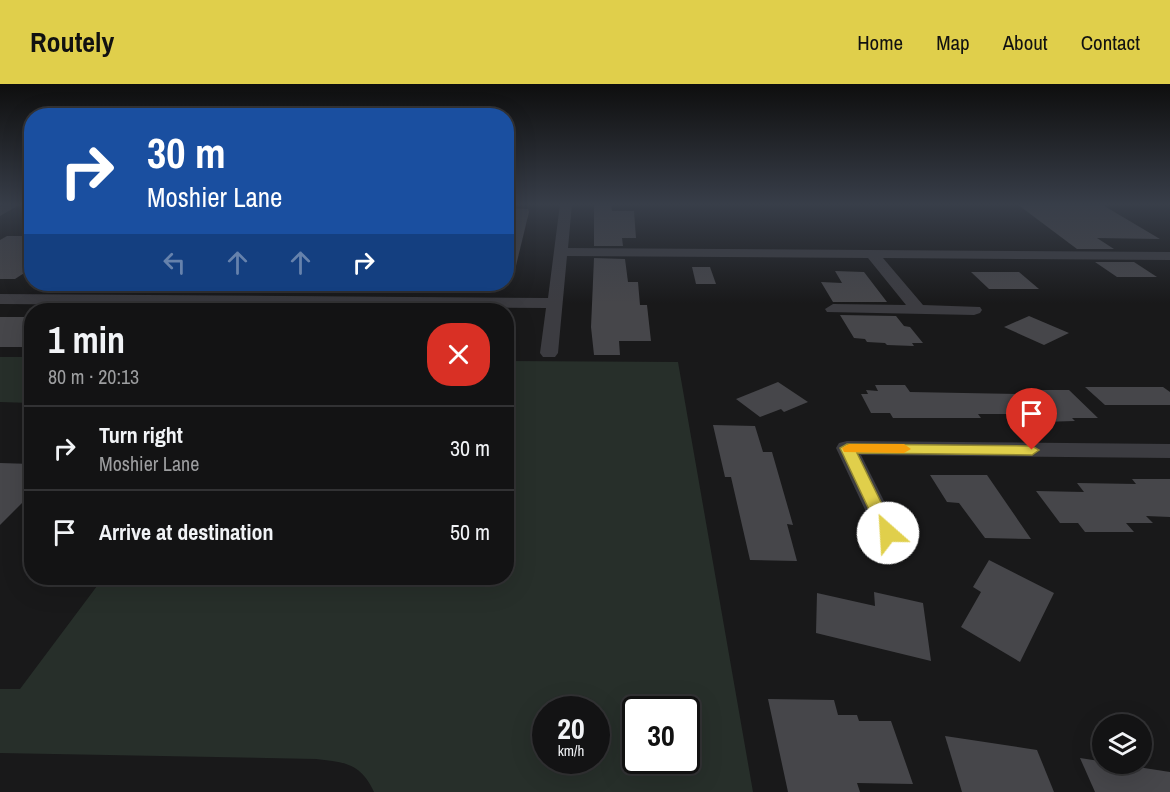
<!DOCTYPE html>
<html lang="en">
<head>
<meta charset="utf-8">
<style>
	:root { --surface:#131314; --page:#1c1c1d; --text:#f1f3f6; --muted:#9d9ea0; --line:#323234; --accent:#e0cf4b }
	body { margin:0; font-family:"Archivo Narrow",sans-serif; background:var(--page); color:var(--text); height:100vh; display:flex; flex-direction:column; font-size:22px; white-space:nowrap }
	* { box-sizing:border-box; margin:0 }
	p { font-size:20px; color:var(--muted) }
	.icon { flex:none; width:33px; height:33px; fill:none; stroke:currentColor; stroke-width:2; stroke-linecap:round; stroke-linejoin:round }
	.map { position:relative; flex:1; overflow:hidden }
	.panel { position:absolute; left:24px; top:219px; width:490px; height:282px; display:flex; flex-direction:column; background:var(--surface); border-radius:24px; box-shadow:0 6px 24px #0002,0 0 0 2px var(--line) }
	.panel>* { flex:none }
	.hud { position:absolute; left:24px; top:24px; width:490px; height:183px; border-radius:24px; box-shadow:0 6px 24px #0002,0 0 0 2px var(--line); background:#1a4fa0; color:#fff; overflow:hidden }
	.buttons { position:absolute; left:1092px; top:630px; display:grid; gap:12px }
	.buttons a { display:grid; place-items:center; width:60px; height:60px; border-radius:50%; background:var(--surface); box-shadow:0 6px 24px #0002,0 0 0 2px var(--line); font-size:30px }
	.speed { position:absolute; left:532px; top:612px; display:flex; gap:12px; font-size:30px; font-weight:700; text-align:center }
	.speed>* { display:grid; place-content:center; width:78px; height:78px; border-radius:50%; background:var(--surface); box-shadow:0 6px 24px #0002,0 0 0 2px var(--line); line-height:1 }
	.speed small { font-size:15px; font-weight:400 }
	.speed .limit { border:3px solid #111; border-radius:9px; background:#fff; color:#111 }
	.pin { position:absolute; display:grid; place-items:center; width:51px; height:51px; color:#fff; margin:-62px -26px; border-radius:50% 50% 50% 0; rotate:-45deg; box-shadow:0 0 6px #0007 }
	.pin .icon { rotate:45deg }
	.me { position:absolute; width:66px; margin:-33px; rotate:334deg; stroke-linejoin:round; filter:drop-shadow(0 0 4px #0008) }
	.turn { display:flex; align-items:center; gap:21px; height:126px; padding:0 24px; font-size:27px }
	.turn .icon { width:78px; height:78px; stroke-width:2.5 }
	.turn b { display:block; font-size:42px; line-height:51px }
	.lanes { display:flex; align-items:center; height:57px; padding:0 24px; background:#0003; justify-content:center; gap:30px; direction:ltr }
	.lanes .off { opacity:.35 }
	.round { display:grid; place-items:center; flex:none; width:63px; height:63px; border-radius:24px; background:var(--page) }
	.overview { display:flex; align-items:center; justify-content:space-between; height:102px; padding:0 24px }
	h1 { font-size:36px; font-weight:700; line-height:45px }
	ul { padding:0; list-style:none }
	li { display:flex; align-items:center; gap:18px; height:84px; padding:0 24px; border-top:2px solid var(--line) }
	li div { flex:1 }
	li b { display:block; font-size:22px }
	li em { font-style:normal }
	header { display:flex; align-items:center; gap:36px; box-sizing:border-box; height:84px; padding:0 30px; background:var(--accent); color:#111 }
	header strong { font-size:28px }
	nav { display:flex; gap:33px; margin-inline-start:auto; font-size:21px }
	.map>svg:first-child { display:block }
	.green { fill:#272f2a; fill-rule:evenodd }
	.building { fill:#46464a }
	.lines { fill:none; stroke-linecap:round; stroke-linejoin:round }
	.street { fill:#3c3c41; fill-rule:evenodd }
	.route { fill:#e0cf4b; stroke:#928731; stroke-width:1.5 }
	.slow { fill:#f59e0b }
</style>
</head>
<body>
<header>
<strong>Routely</strong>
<nav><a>Home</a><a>Map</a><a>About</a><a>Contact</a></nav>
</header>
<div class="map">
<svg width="1170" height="708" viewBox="0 0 1170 708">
	<rect width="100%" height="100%" fill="#19191a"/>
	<g class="green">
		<polygon points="0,273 31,273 31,319 0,318"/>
		<path d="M507,277L678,278L753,708H374C361,679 344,678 316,675L0,669V605H20L103,494H507ZM546,626H597V676H546ZM636,626H687V676H636Z"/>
	</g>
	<g class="building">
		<polygon points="594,120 611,120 612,127 634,127 636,154 622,154 623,162 594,162"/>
		<polygon points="1017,120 1101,120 1160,155 1097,154 1114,165 1077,165"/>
		<polygon points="507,124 528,125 529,128 514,190 507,190"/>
		<polygon points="7,152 32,152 32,184 15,195 0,195 0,156"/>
		<polygon points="594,174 625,175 628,198 638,198 640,221 647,221 651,257 619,257 620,271 594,271 591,243"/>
		<polygon points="1095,178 1134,178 1157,193 1117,193"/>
		<polygon points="692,183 710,183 716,200 696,200"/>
		<polygon points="835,187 864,188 887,218 833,218 821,198 842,199"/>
		<polygon points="971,188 1019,188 1039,205 989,205"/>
		<polygon points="840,231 896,232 904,242 910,243 923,259 912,259 914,262 887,261 885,259 867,258 865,255 854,254"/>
		<polygon points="1029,232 1069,249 1044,261 1004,243"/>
		<rect x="0" y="233" width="32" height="30"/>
		<polygon points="778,298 808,318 784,328 781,325 760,333 736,315"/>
		<polygon points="875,301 905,301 910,308 1025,310 1022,306 1069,306 1098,334 1072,334 1075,337 1041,338 1034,330 978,330 981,334 893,334 890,329 871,329 861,310 868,310 866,306 878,307"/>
		<polygon points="1085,303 1163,303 1170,308 1170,321 1105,321"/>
		<polygon points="713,341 755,342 763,368 772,368 793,441 787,440 797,477 750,476 731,393 725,393"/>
		<polygon points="0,379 32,380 32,409 0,441"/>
		<polygon points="930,391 987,391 1031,455 985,454 959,419 947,418"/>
		<polygon points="1132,395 1170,395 1170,433 1146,432 1153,439 1126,439 1134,448 1085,448 1078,439 1060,439 1036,407 1084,408 1077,399 1136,400"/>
		<polygon points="989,476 1054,509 1020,578 961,543 981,508 973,503"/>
		<polygon points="874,508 923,519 931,577 816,549 817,509 875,522"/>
		<polygon points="768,615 834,616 838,631 857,631 859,637 891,637 913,700 857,699 860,708 788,708"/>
		<polygon points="945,652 1037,666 1054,708 962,708"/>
		<polygon points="1080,674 1170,688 1170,708 1095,708"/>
	</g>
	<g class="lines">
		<g class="street">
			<polygon points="6,120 21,120 0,132 0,123"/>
			<polygon points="560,120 572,120 568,164 1170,168 1170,176 883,174 923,221 980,223 982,226 980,229 974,231 827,228 825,225 833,220 906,221 868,174 567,172 558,269 555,273 543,273 540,269 546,224 0,220 0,210 548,214"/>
			<polygon points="847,357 1170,360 1170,374 861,371 900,449 897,456 888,458 879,456 876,449 836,364 839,359"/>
		</g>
	</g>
	<linearGradient id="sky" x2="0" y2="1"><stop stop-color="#0e0e0e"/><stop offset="0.55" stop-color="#383e49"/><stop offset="1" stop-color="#383e49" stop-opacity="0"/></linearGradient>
	<rect width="1170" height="219" fill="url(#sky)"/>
	<polygon class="route" points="847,360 1032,362 1039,366 1032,371 857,369 896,449 894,453 883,453 880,449 840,364"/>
	<polygon class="slow" points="849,360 904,360 911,365 904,369 844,368 842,364"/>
</svg>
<div class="buttons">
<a><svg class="icon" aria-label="layers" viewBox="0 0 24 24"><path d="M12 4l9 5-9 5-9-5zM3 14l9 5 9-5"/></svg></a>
</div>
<div class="speed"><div>20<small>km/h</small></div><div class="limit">30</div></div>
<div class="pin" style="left:1032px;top:366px;background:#d93025"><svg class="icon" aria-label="arrive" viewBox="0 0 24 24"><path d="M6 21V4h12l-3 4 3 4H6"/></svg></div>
<svg class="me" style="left:888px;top:449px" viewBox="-20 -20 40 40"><circle r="19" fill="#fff"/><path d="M0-13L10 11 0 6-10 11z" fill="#e0cf4b"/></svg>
<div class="hud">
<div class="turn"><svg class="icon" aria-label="right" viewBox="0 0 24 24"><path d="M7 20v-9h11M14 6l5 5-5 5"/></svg><div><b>30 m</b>Moshier Lane</div></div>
<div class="lanes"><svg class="icon off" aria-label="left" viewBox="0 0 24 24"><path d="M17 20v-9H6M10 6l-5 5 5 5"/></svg><svg class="icon off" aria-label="ahead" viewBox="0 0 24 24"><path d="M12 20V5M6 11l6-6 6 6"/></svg><svg class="icon off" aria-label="ahead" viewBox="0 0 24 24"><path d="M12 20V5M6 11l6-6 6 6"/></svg><svg class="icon" aria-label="right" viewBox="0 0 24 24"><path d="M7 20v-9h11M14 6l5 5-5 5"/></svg></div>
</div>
<section class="panel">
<div class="overview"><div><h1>1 min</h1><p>80 m · 20:13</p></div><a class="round" style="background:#d93025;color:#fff"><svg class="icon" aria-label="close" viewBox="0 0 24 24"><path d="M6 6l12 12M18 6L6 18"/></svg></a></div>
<ul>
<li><svg class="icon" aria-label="right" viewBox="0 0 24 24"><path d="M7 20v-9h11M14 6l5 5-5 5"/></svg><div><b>Turn right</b><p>Moshier Lane</p></div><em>30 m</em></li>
<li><svg class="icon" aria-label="arrive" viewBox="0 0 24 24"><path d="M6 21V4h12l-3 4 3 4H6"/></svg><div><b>Arrive at destination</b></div><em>50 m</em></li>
</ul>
</section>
</div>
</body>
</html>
